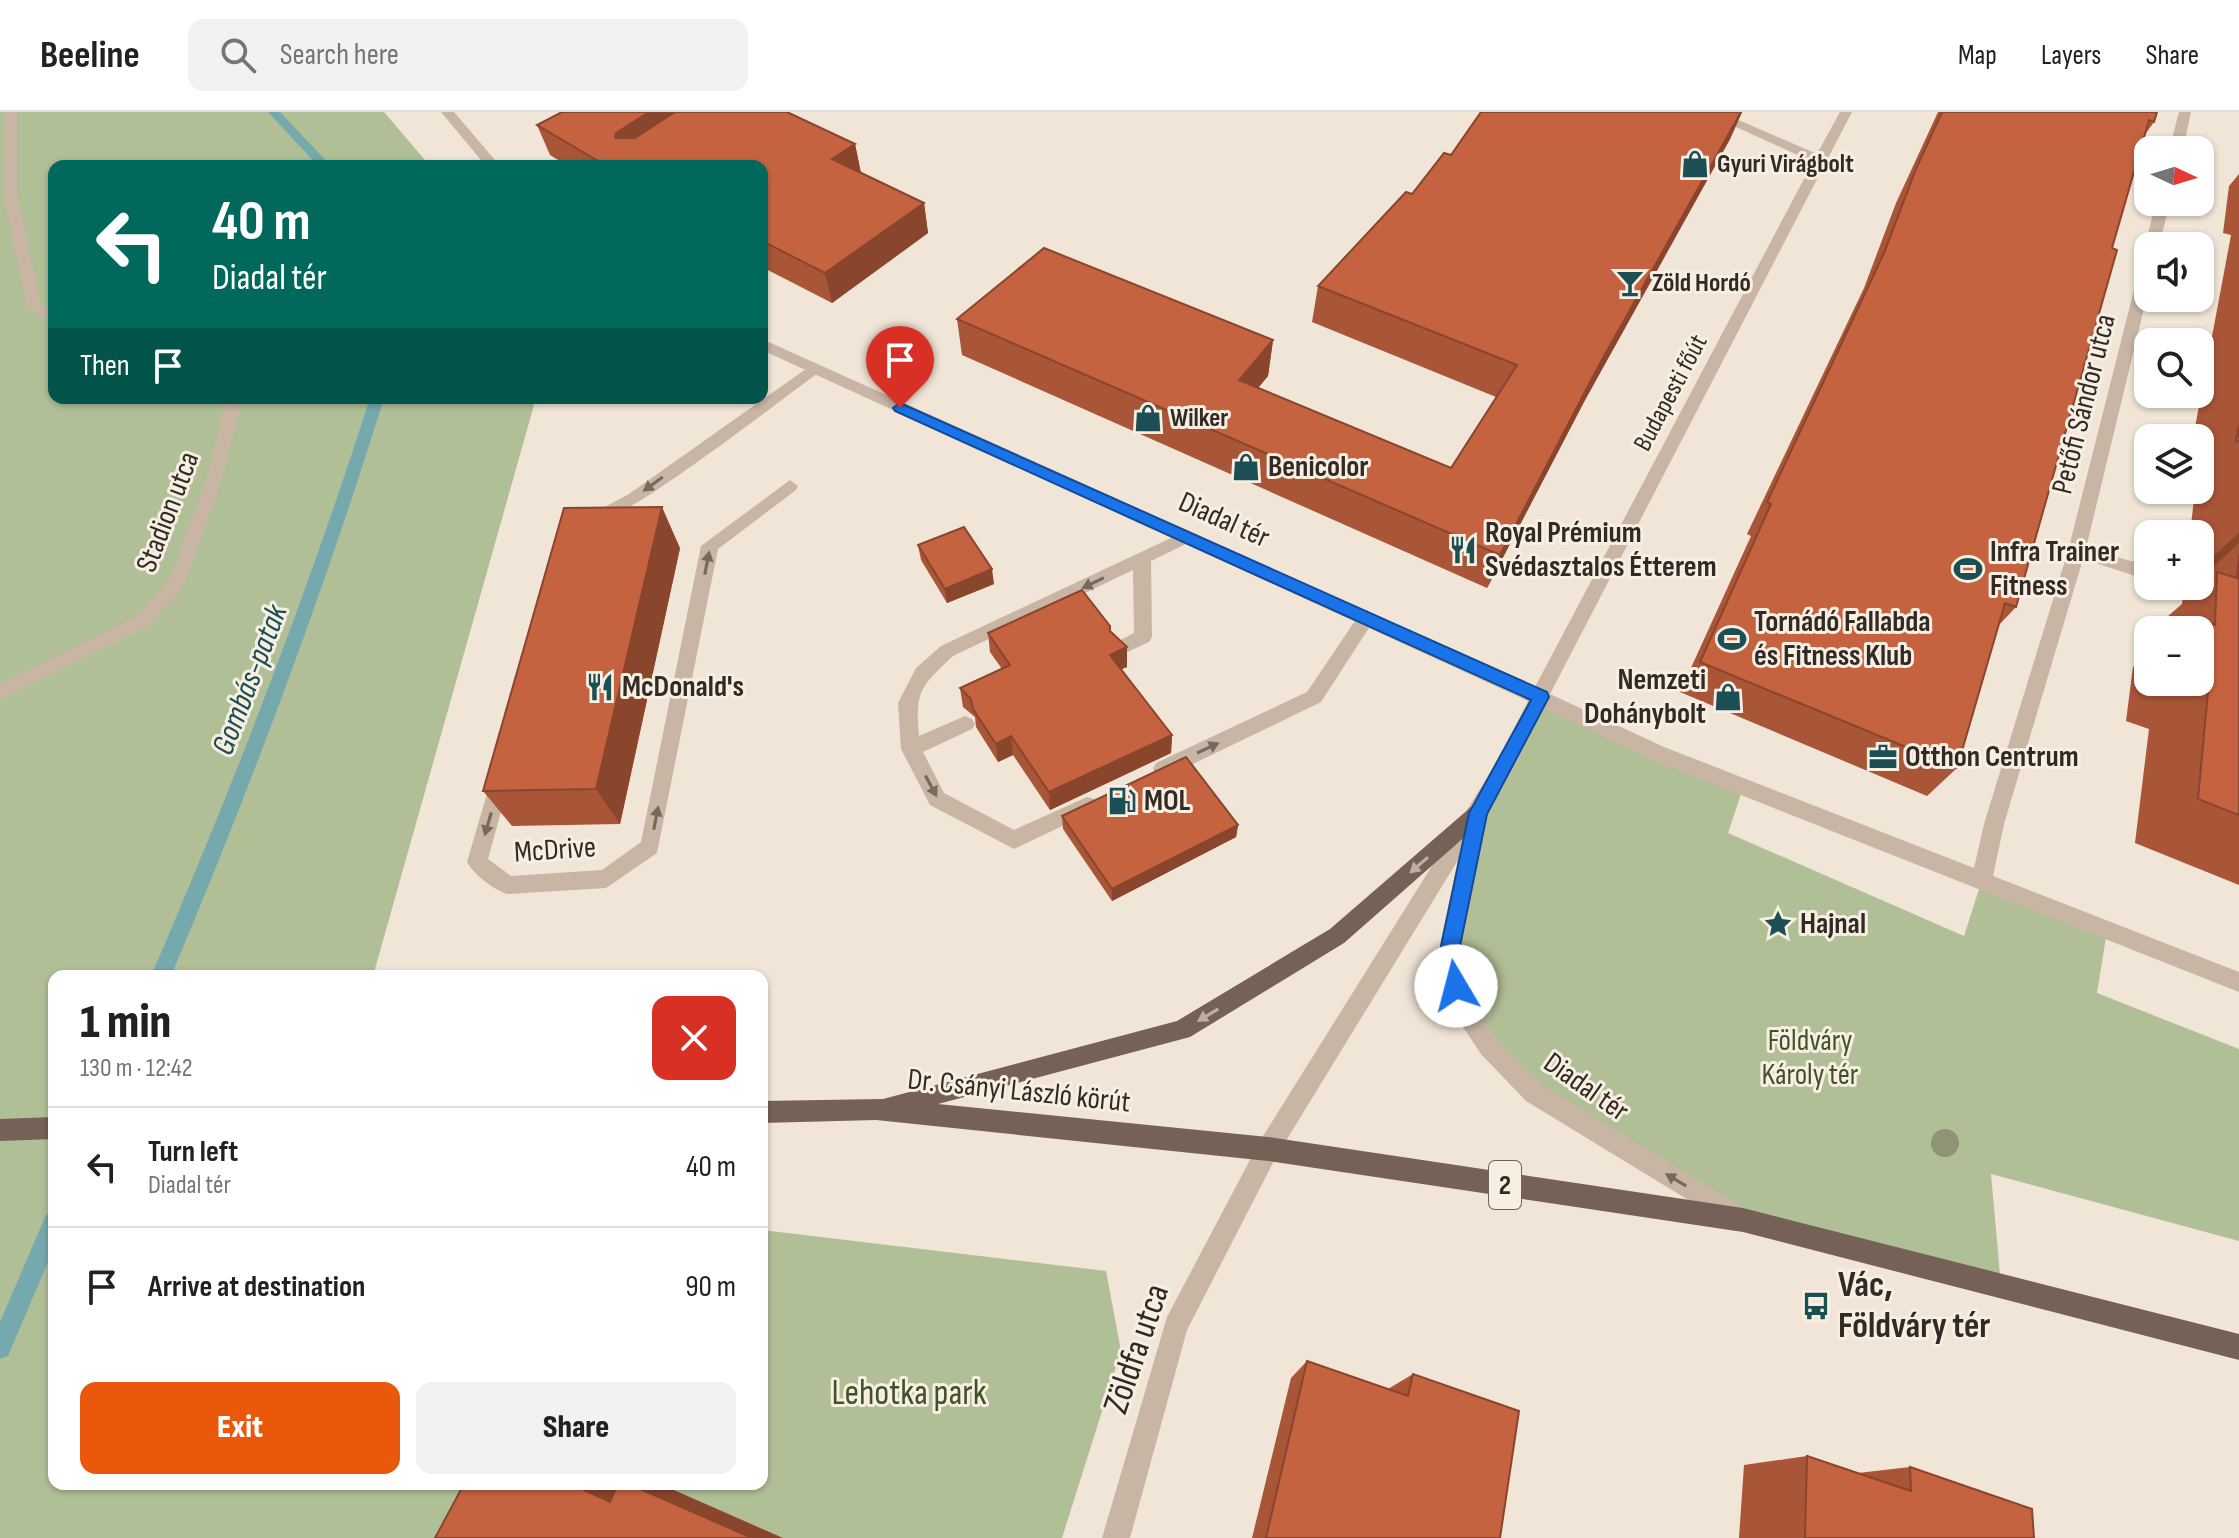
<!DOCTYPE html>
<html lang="en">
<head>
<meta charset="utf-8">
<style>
	:root { --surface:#fff; --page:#f2f2f2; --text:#202124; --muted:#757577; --line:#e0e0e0; --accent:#ea580c }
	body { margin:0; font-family:"Sofia Sans Condensed",sans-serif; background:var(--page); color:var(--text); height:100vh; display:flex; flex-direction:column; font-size:30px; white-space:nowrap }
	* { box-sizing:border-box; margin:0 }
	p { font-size:26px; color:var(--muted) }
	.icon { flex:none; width:44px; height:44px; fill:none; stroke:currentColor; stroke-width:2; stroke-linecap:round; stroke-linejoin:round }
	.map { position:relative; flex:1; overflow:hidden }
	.side { position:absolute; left:48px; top:858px; width:720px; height:520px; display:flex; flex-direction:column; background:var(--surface); border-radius:16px; box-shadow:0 2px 6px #0004 }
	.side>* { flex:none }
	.guide { position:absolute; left:48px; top:48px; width:720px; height:244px; border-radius:16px; box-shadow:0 2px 6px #0004; background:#00695c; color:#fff; overflow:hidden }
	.needle { width:52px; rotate:94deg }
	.tools { position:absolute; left:2134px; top:24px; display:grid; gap:16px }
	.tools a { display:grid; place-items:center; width:80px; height:80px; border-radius:16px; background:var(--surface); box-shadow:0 2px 6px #0004; font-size:40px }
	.pin { position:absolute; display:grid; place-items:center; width:68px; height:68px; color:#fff; margin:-82px -34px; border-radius:50% 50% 50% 0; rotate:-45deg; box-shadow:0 0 8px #0007 }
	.pin .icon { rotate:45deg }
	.me { position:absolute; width:88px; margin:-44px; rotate:352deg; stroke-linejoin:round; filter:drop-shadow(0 0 6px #0008) }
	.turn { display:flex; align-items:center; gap:28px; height:168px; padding:0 32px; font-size:36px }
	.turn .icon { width:104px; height:104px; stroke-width:2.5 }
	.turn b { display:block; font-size:56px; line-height:68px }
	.then { display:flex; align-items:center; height:76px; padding:0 32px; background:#0003; gap:16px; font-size:30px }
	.round { display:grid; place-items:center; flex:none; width:84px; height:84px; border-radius:16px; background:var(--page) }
	.head { display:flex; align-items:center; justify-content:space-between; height:136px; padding:0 32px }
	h1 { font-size:48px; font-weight:800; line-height:60px }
	.primary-button { display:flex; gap:16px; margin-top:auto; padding:16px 32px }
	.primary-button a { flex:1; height:92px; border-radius:16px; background:var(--accent); color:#fff; font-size:32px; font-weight:800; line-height:92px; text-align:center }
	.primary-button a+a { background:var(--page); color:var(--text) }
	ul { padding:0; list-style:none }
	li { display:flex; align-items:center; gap:24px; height:120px; padding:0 32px; border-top:2px solid var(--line) }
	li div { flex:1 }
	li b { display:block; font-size:30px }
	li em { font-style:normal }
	header { display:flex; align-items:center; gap:48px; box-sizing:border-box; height:112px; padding:0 40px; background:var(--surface); border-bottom:2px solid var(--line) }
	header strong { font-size:38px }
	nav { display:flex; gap:44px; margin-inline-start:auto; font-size:28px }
	.search { width:560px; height:72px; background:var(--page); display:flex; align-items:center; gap:20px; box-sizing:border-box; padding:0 28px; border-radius:16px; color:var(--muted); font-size:30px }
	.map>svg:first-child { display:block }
	.green { fill:#b1bf97 }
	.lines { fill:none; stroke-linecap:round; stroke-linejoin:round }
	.stream { fill:#76a9ad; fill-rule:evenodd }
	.lane { fill:#c8b5a3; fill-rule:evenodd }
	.street { fill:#c8b5a3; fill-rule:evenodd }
	.primary { fill:#756156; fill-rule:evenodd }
	.tree { fill:#909477 }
	.wall { fill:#a95537 }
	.shaded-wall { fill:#8a452d }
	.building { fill:#c56340; stroke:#8a452d; stroke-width:2 }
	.oneway { fill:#76695e }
	.oneway2 { fill:#bdafa4 }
	.route { fill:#1a73e8; stroke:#114b97; stroke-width:2 }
	.labels { text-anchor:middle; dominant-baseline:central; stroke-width:6; stroke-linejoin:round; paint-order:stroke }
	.far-poi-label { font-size:26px; font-weight:bold; fill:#332a25; stroke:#f8efe3; text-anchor:start }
	.far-street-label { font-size:26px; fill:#332a25; stroke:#f8efe3 }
	.shield { fill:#f8efe3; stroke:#6e655e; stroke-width:2 }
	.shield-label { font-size:28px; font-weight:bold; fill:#332a25 }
	.street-label { font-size:30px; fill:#332a25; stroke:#f8efe3 }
	.poi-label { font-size:30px; font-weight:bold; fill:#332a25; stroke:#f8efe3; text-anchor:start }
	.park-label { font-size:30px; fill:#415129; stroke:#f8efe3 }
	.water-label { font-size:32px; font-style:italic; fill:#1c4f53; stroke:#f8efe3 }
	.near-poi-label { font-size:36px; font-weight:bold; fill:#332a25; stroke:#f8efe3; text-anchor:start }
	.near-street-label { font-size:36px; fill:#332a25; stroke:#f8efe3 }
	.near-park-label { font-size:36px; fill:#415129; stroke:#f8efe3 }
</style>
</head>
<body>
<header>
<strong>Beeline</strong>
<div class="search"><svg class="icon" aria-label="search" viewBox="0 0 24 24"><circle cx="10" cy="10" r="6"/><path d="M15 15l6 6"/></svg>Search here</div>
<nav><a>Map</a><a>Layers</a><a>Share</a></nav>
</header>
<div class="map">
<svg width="2239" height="1426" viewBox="0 0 2239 1426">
	<rect width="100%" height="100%" fill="#f0e5d7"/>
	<g class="green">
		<polygon points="0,0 384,0 430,54 54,54 54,286 536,286 373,864 54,864 54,1372 762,1372 762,1118 1106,1159 1121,1239 1062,1426 0,1426"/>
		<polygon points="1541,585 1743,676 1728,721 1964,824 1981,771 2107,819 2097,881 2239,937 2239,1129 1991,1062 2001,1174 1743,1108 1534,981 1456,874 1478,701"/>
	</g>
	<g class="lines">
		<g class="stream">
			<polygon points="268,0 280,0 331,54 318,54"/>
			<path d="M370,286H384C323,483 251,674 171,864H151C233,674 307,483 370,286Z"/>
			<polygon points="54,1100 54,1136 8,1244 0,1247 0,1210 46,1103"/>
		</g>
		<g class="lane">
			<polygon points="5,0 17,0 17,82 41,193 54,200 54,211 27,195 3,82"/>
			<path d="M813,252L818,253V261C787,283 613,420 588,412L586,408L588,404L629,382Z"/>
			<path d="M790,368L798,374L796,378L718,437L657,741L606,776L507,782C493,777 474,763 467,750L493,661H507L510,667L488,747L511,764L602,758L641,730L701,434Z"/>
			<path d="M1188,418L1197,424L1194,428L1151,449L1152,525L1149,530L1121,543L1112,536L1115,531L1134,521L1133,458L953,544C920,575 915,579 919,624L965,604L972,607L975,612L972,617L923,640L944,681L1014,718L1087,685L1094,687L1097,693L1094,699L1014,737L930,693L901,637L898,591L916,556L941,534Z"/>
			<polygon points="1367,498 1376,505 1321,590 1170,663 1156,663 1153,657 1156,651 1307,580 1361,500"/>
		</g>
		<g class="street">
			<polygon points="441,0 454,0 500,54 486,54"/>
			<polygon points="1703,0 1720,0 1817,42 1840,0 1852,0 1550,582 1664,635 1974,756 1984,712 2068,439 2141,150 2148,146 2148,180 2086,436 2148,454 2148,468 2083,447 2004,712 1993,764 2239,860 2239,880 1650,647 1543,596 1514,657 1482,709 1485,715 1462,834 1467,874 1477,898 1497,928 1542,973 1747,1098 1751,1106 1747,1114 1739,1118 1731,1114 1526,989 1481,942 1461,912 1445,874 1440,834 1458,748 1276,1045 1187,1218 1130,1426 1102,1426 1167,1205 1260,1029 1500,645 1528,589 762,238 762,227 1535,575 1813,50"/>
			<polygon points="2179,0 2191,0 2183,38 2169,38"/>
			<polygon points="2156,90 2170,90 2159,134 2148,134 2148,137 2145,134"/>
			<polygon points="222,286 238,286 239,302 221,371 184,474 149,514 0,588 0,572 137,504 170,466 205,371 223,302"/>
			<polygon points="2200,471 2239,483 2239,497 2183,479 2180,474 2200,474"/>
		</g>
		<g class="primary">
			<polygon points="1478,693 1485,695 1488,701 1485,707 1344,831 1190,925 938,992 1268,1025 1743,1096 2239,1222 2239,1248 1743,1120 1268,1049 876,1008 762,1011 762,989 883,987 1177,909 1330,817 1471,695"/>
			<polygon points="54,1005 54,1027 0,1029 0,1007"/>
		</g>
	</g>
	<circle class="tree" cx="1945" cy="1031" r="14"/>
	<g class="wall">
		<polygon points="1481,0 1742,0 1730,27 1585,288 1487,476 962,243 957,207 1273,228 1268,264 1258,276 1451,356 1496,285 1312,210 1318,174 1451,43"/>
		<polygon points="1938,0 2157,0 2154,10 2146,21 2112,136 2016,495 1998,514 1957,656 1927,684 1680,580 1751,424 1747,422 1864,176 1896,91"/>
		<polygon points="537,13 855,32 861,61 924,91 928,121 832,191 762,155 762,54 568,54 550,43"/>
		<polygon points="2239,62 2239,773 2135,731 2149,617 2126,609 2133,555 2148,542 2148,570 2200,570 2200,518 2160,518 2160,511 2182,492 2183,482 2192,474 2200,474 2200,422 2190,422 2194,387 2183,383 2184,378 2200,378 2200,326 2193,326 2231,123 2223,121 2229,74"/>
		<polygon points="918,433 994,472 947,491 921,448"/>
		<polygon points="680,436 620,712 512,714 483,679"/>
		<polygon points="1110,519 1127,555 1121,557 1172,623 1171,641 1050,698 1013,643 998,650 976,615 975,605 963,595 960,576 1002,557 990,540 988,521"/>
		<polygon points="1062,704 1238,713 1236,725 1112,789 1063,717"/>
		<polygon points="1307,1249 1388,1277 1413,1262 1500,1426 1252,1426 1291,1266"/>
		<polygon points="1807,1344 1858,1361 1910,1355 2034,1426 1739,1426 1744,1353"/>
	</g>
	<g class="shaded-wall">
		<polygon points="649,0 705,0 626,52 615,26 616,21"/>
		<polygon points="1741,0 1742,0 1730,27 1585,288 1487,476 1500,443 1599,253"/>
		<polygon points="855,32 861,62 832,47"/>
		<polygon points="924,91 928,121 832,191 825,161"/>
		<polygon points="1273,228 1268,264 1235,303 1239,268"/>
		<polygon points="662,395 680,436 620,712 596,677"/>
		<polygon points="2239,421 2239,431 2200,467 2200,456"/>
		<polygon points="992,457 994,472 947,491 945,477"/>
		<polygon points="1127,535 1127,555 1110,562 1110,543"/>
		<polygon points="1172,623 1171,641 1050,698 1049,680"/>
		<polygon points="1011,624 1013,643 998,650 996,632"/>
		<polygon points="1238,713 1236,725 1112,789 1112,777"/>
		<polygon points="571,1372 607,1372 658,1395 610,1390"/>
		<polygon points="629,1372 647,1372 667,1375 783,1426 752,1426"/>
	</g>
	<g class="building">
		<polygon points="562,0 649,0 616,21 615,26 635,26 675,0 787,0 855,32 832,47 924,91 825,161 762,129 762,54 589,54 598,49 537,13"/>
		<polygon points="1481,0 1741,0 1599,253 1500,443 957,207 1044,136 1273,228 1239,268 1451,356 1517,253 1318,174 1406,80 1412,82 1444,41 1451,43"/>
		<polygon points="1942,0 2157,0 2154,10 2149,8 2112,136 2117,138 2016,495 2005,491 1957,656 1700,550 1771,392 1767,390 1884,141 1916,57"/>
		<polygon points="2239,313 2239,330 2236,329"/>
		<polygon points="662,395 596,677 483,679 564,396"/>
		<polygon points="964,415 992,457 945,477 918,433"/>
		<polygon points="2239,442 2239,703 2198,687 2209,569 2200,566 2200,518 2189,518 2190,505 2215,513 2217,460 2237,466"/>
		<polygon points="1082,478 1110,514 1110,519 1127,535 1110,543 1172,623 1049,680 1011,624 996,632 973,597 971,587 960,576 1010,553 988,521"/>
		<polygon points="1186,645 1238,713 1112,777 1062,704"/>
		<polygon points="1307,1249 1408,1284 1413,1262 1519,1299 1500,1426 1266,1426"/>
		<polygon points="1807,1344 1911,1379 1910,1355 2032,1397 2034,1426 1805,1426"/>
		<polygon points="464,1372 571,1372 610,1390 618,1372 629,1372 752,1426 435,1426"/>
	</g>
	<defs><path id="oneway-solid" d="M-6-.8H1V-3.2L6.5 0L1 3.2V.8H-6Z" transform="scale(2)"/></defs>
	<g class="oneway">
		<use href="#oneway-solid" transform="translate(653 372) rotate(144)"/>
		<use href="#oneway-solid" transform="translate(707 451) rotate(-79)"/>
		<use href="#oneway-solid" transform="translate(1093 471) rotate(154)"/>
		<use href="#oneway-solid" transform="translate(1208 636) rotate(-25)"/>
		<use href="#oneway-solid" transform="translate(931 674) rotate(62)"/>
		<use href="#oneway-solid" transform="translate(656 706) rotate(-79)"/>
		<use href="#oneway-solid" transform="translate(488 712) rotate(106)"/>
		<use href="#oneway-solid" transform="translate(1676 1068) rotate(-149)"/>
	</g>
	<g class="oneway2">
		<use href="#oneway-solid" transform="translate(1419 753) rotate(139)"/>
		<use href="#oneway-solid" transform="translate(1208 903) rotate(149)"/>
	</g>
	<polygon class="route" points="900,291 1547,580 1549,585 1487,702 1460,834 1466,874 1463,881 1456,883 1449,881 1441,834 1469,701 1531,588 895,299 893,296"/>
	<defs>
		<symbol id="shop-bare" viewBox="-9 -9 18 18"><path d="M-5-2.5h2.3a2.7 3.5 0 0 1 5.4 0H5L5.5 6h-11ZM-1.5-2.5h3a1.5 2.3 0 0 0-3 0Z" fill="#1c4f53" stroke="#f8efe3" stroke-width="2.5" paint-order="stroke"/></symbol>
		<symbol id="bar-bare" viewBox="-9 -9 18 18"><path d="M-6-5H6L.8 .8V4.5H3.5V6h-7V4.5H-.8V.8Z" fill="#1c4f53" stroke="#f8efe3" stroke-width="2.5" paint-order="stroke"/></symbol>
		<symbol id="restaurant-bare" viewBox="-9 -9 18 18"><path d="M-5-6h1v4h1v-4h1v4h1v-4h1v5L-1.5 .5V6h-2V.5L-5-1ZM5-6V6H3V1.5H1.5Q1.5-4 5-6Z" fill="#1c4f53" stroke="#f8efe3" stroke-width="2.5" paint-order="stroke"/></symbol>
		<symbol id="stadium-bare" viewBox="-9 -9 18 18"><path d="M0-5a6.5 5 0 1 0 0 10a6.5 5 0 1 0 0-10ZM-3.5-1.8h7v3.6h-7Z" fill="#1c4f53" stroke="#f8efe3" stroke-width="2.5" paint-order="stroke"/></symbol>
		<symbol id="office-bare" viewBox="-9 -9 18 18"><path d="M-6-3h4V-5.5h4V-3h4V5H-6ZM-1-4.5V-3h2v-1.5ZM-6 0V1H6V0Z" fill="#1c4f53" stroke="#f8efe3" stroke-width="2.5" paint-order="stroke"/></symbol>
		<symbol id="fuel-bare" viewBox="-9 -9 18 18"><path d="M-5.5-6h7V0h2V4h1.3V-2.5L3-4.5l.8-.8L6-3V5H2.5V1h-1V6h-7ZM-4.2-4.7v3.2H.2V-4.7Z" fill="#1c4f53" stroke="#f8efe3" stroke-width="2.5" paint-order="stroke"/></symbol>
		<symbol id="sight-bare" viewBox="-9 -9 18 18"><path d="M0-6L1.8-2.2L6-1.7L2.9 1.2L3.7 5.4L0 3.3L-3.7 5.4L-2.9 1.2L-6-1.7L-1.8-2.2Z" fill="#1c4f53" stroke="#f8efe3" stroke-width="2.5" paint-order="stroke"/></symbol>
		<symbol id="bus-bare" viewBox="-9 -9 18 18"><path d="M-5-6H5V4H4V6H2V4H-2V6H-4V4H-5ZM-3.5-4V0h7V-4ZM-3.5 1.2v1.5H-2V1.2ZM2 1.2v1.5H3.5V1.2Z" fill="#1c4f53" stroke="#f8efe3" stroke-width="2.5" paint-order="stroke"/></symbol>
	</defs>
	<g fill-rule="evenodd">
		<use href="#shop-bare" x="1675" y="32" width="40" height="40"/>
		<use href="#bar-bare" x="1610" y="151" width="40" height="40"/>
		<use href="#shop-bare" x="1128" y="286" width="40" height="40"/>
		<use href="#shop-bare" x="1226" y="335" width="40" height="40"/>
		<use href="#restaurant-bare" x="1443" y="418" width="40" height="40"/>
		<use href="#stadium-bare" x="1948" y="437" width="40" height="40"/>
		<use href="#stadium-bare" x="1712" y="507" width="40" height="40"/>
		<use href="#restaurant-bare" x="580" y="555" width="40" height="40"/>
		<use href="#shop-bare" x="1708" y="565" width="40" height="40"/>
		<use href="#office-bare" x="1863" y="625" width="40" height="40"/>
		<use href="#fuel-bare" x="1102" y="669" width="40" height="40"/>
		<use href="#sight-bare" x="1758" y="792" width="40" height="40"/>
		<use href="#bus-bare" x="1796" y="1174" width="40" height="40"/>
	</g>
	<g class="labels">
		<g class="far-poi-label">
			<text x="1717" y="52">Gyuri Virágbolt</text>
			<text x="1652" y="171">Zöld Hordó</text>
			<text x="1170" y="306">Wilker</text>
		</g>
		<g class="far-street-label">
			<text transform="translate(1671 281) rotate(-62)">Budapesti főút</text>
		</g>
		<rect class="shield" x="1489" y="1049" width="32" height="48" rx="6"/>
		<g class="shield-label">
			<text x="1505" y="1073">2</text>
		</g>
		<g class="street-label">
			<text transform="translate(2084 292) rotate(-76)">Petőfi Sándor utca</text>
			<text transform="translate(168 400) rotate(-69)">Stadion utca</text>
			<text transform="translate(1224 408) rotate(24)">Diadal tér</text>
			<text transform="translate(555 738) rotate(-4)">McDrive</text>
			<text transform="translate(1586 975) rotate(35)">Diadal tér</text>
			<text transform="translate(1019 979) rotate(6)">Dr. Csányi László körút</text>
		</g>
		<g class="poi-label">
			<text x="1268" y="355">Benicolor</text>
			<text x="1485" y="421">Royal Prémium<tspan x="1485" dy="34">Svédasztalos Étterem</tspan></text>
			<text x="1990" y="440">Infra Trainer<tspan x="1990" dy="34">Fitness</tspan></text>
			<text x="1754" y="510">Tornádó Fallabda<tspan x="1754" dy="34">és Fitness Klub</tspan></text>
			<text x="1706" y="568" text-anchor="end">Nemzeti<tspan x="1706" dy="34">Dohánybolt</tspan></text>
			<text x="622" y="575">McDonald's</text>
			<text x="1905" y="645">Otthon Centrum</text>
			<text x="1144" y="689">MOL</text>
			<text x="1800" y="812">Hajnal</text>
		</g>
		<g class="park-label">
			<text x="1810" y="929">Földváry<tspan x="1810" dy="34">Károly tér</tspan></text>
		</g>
		<g class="water-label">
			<text transform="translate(250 568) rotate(-69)">Gombás-patak</text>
		</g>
		<g class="near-poi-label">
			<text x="1838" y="1173">Vác,<tspan x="1838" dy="41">Földváry tér</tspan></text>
		</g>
		<g class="near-street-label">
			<text transform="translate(1137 1237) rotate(-71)">Zöldfa utca</text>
		</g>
		<g class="near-park-label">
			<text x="909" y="1281">Lehotka park</text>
		</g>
	</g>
</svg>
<div class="tools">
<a><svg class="needle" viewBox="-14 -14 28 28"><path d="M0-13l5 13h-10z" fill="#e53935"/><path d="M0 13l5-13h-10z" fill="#757577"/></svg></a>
<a><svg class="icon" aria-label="sound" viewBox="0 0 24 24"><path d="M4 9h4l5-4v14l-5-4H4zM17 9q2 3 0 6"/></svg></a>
<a><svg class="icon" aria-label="search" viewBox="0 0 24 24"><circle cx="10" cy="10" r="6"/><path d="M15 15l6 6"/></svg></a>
<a><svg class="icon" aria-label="layers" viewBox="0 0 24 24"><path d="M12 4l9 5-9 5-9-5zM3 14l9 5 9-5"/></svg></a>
<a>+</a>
<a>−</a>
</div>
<div class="pin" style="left:900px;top:296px;background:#d93025"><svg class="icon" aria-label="arrive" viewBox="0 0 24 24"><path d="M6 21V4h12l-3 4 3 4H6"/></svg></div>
<svg class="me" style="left:1456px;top:874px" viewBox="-20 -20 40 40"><circle r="19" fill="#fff"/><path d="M0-13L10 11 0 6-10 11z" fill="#1a73e8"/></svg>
<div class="guide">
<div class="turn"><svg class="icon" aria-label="left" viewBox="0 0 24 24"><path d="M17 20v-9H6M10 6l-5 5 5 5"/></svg><div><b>40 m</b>Diadal tér</div></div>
<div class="then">Then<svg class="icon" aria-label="arrive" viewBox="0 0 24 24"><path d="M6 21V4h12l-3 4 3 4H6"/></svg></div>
</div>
<section class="side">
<div class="head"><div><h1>1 min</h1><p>130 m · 12:42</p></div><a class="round" style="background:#d93025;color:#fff"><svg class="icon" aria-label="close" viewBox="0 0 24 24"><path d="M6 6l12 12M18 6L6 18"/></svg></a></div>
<ul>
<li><svg class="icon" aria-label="left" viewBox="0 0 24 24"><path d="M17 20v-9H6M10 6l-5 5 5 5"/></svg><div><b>Turn left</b><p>Diadal tér</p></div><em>40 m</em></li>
<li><svg class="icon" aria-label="arrive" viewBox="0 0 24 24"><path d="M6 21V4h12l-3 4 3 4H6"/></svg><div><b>Arrive at destination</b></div><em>90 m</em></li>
</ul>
<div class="primary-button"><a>Exit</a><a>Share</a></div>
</section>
</div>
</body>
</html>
